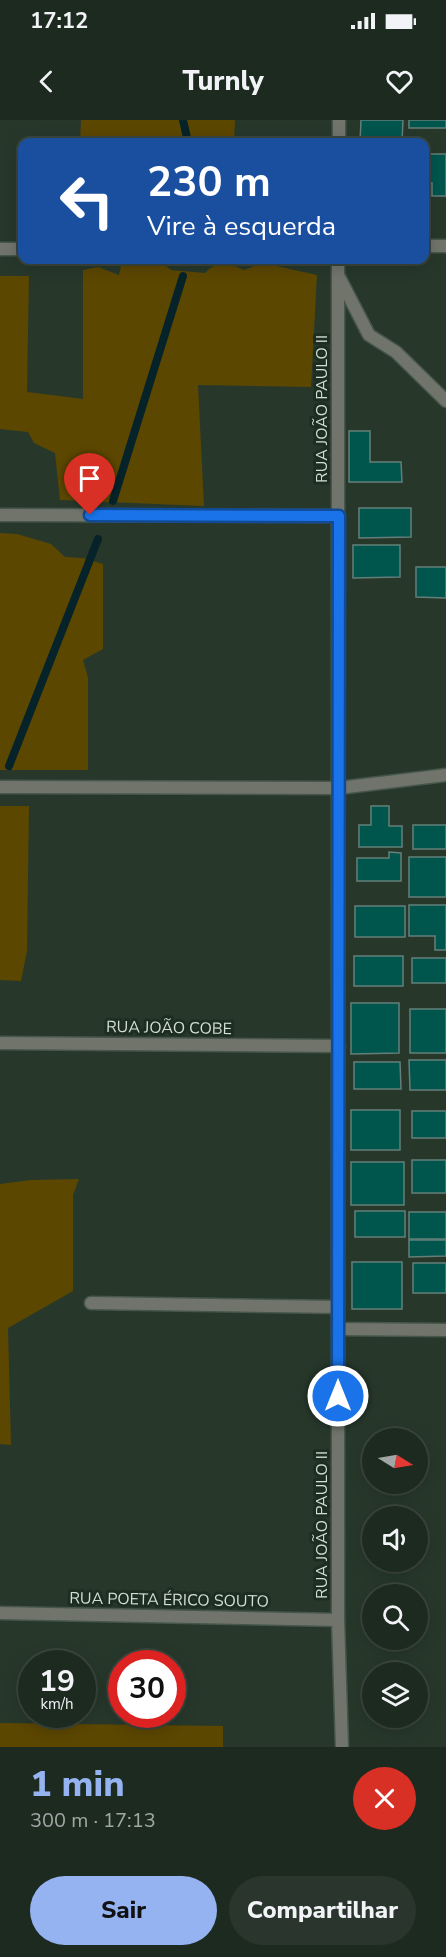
<!DOCTYPE html>
<html lang="pt">
<head>
<meta charset="utf-8">
<style>
	:root { --surface:#1d2a20; --page:#2a362d; --text:#f1f3f6; --muted:#a0a7a5; --line:#3b463e; --accent:#95b2f1 }
	body { margin:0; font-family:"Nunito Sans",sans-serif; background:var(--page); color:var(--text); height:100vh; display:flex; flex-direction:column; font-size:22px; white-space:nowrap }
	* { box-sizing:border-box; margin:0 }
	p { font-size:20px; color:var(--muted) }
	.icon { flex:none; width:33px; height:33px; fill:none; stroke:currentColor; stroke-width:2; stroke-linecap:round; stroke-linejoin:round }
	.map { position:relative; height:1627px; overflow:hidden }
	.side { display:flex; flex-direction:column; background:var(--surface); flex:1 }
	.side>* { flex:none }
	.hud { position:absolute; left:18px; top:18px; width:411px; height:126px; border-radius:12px; box-shadow:0 3px 15px #0003,0 0 0 2px var(--line); background:#1a4fa0; color:#fff; overflow:hidden }
	.needle { width:39px; rotate:101deg }
	.fabs { position:absolute; left:362px; top:1308px; display:grid; gap:12px }
	.fabs a { display:grid; place-items:center; width:66px; height:66px; border-radius:50%; background:var(--surface); box-shadow:0 3px 15px #0003,0 0 0 2px var(--line); font-size:30px }
	.speed { position:absolute; left:18px; top:1530px; display:flex; gap:12px; font-size:30px; font-weight:700; text-align:center }
	.speed>* { display:grid; place-content:center; width:78px; height:78px; border-radius:50%; background:var(--surface); box-shadow:0 3px 15px #0003,0 0 0 2px var(--line); line-height:1 }
	.speed small { font-size:15px; font-weight:400 }
	.speed .limit { border:9px solid #d22; background:#fff; color:#111 }
	.pin { position:absolute; display:grid; place-items:center; width:51px; height:51px; color:#fff; margin:-62px -26px; border-radius:50% 50% 50% 0; rotate:-45deg; box-shadow:0 0 6px #0007 }
	.pin .icon { rotate:45deg }
	.me { position:absolute; width:66px; margin:-33px; rotate:0deg; stroke-linejoin:round; filter:drop-shadow(0 0 4px #0008) }
	.turn { display:flex; align-items:center; gap:21px; height:126px; padding:0 30px; font-size:27px }
	.turn .icon { width:78px; height:78px; stroke-width:2.5 }
	.turn b { display:block; font-size:42px; line-height:51px }
	.round { display:grid; place-items:center; flex:none; width:63px; height:63px; border-radius:32px; background:var(--page) }
	.overview { display:flex; align-items:center; justify-content:space-between; height:102px; padding:0 30px }
	h1 { font-size:36px; font-weight:800; line-height:45px; color:var(--accent) }
	.primary-button { display:flex; gap:12px; margin-top:auto; padding:12px 30px }
	.primary-button a { flex:1; height:69px; border-radius:36px; background:var(--accent); color:#111; font-size:24px; font-weight:800; line-height:69px; text-align:center }
	.primary-button a+a { background:var(--page); color:var(--text) }
	.status { display:flex; justify-content:space-between; align-items:center; height:42px; padding:0 30px; background:var(--surface); direction:ltr }
	.status svg { height:16px; fill:currentColor }
	header { display:flex; justify-content:space-between; align-items:center; height:78px; padding:0 30px; background:var(--surface); font-size:27px; font-weight:800 }
	.map>svg:first-child { display:block }
	.green { fill:#5c4700 }
	.lines { fill:none; stroke-linecap:round; stroke-linejoin:round }
	.stream { stroke:#062329; stroke-width:8 }
	.building { fill:#00554d; stroke:#647f7a; stroke-width:1.5 }
	.minor-casing { stroke:#46564a; stroke-width:15 }
	.minor { stroke:#71746b; stroke-width:12 }
	.route-casing { stroke:#114b97; stroke-width:15 }
	.route { stroke:#1a73e8; stroke-width:10 }
	.labels { text-anchor:middle; dominant-baseline:central; stroke-width:6; stroke-linejoin:round; paint-order:stroke }
	.street-label { font-size:16px; fill:#d3ded6; stroke:#1d2e21 }
</style>
</head>
<body>
<div class="status"><b>17:12</b><svg viewBox="0 0 49 12"><path d="M0 12V9h3v3zM5 12V6h3v6zM10 12V3h3v9zM15 12V0h3v12zM26 1h20v11H26zM47 4h2v5h-2z"/></svg></div>
<header><svg class="icon" aria-label="back" viewBox="0 0 24 24"><path d="M15 5l-7 7 7 7"/></svg>Turnly<svg class="icon" aria-label="heart" viewBox="0 0 24 24"><path d="M12 20l-8-8c-3-5 5-10 8-4 3-6 11-1 8 4z"/></svg></header>
<div class="map">
<svg width="446" height="1627" viewBox="0 0 446 1627">
	<rect width="100%" height="100%" fill="#27382b"/>
	<g class="green">
		<polygon points="81,0 235,0 234,22 80,22"/>
		<path d="M161,142L171,150L205,153C217,140 229,143 244,150L263,143L317,155L311,267L198,265L204,386L60,380L55,333L34,323L28,312L0,309V156H29L27,272L83,279V150L98,147L119,155L121,146Z"/>
		<polygon points="0,413 17,414 51,424 65,437 83,438 103,444 103,529 83,540 88,558 88,650 0,650"/>
		<polygon points="0,686 29,686 27,831 21,861 0,860"/>
		<polygon points="79,1059 73,1075 73,1171 8,1208 11,1325 0,1324 0,1064 31,1060"/>
		<polygon points="0,1603 223,1606 223,1627 0,1627"/>
	</g>
	<g class="lines">
		<g class="stream">
			<polyline points="183,0 188,22"/>
			<polyline points="113,381 183,156"/>
			<polyline points="9,646 98,419"/>
		</g>
	</g>
	<g class="building">
		<polygon points="361,0 403,0 402,22 360,22"/>
		<rect x="409" y="0" width="37" height="8"/>
		<polygon points="424,34 446,34 446,76 432,76 432,63 424,63"/>
		<polygon points="349,311 370,311 370,342 401,342 402,362 349,362"/>
		<polygon points="359,388 411,388 411,417 359,418"/>
		<polygon points="353,425 400,425 400,457 353,458"/>
		<polygon points="416,447 446,447 446,478 416,477"/>
		<polygon points="371,686 389,686 389,706 402,706 402,727 359,727 359,705 371,705"/>
		<rect x="413" y="705" width="33" height="24"/>
		<polygon points="389,732 401,733 401,761 357,761 357,738 389,738"/>
		<rect x="409" y="737" width="37" height="40"/>
		<polygon points="409,785 446,785 446,830 435,830 435,816 409,816"/>
		<rect x="355" y="786" width="50" height="31"/>
		<rect x="354" y="836" width="49" height="30"/>
		<rect x="412" y="838" width="34" height="25"/>
		<polygon points="351,883 399,883 399,933 351,934"/>
		<rect x="410" y="889" width="36" height="44"/>
		<polygon points="409,940 446,940 446,970 410,970"/>
		<polygon points="354,942 400,942 401,969 354,969"/>
		<rect x="351" y="990" width="49" height="40"/>
		<rect x="412" y="991" width="34" height="27"/>
		<rect x="412" y="1040" width="34" height="33"/>
		<rect x="351" y="1042" width="53" height="43"/>
		<rect x="355" y="1091" width="50" height="26"/>
		<rect x="409" y="1092" width="37" height="27"/>
		<polygon points="409,1120 446,1120 446,1136 409,1137"/>
		<rect x="352" y="1142" width="50" height="47"/>
		<rect x="413" y="1143" width="33" height="30"/>
	</g>
	<g class="lines">
		<defs>
			<g id="minor">
				<polyline points="339,22 339,0"/>
				<polyline points="424,126 446,126"/>
				<polyline points="0,129 22,129"/>
				<polyline points="338,140 338,1500 342,1627"/>
				<polyline points="339,157 369,215 396,232 446,281"/>
				<polyline points="0,395 339,396"/>
				<polyline points="0,667 339,668 446,655"/>
				<polyline points="0,923 339,926"/>
				<polyline points="91,1183 338,1187"/>
				<polyline points="338,1209 446,1210"/>
				<polyline points="0,1493 338,1500"/>
			</g>
		</defs>
		<use href="#minor" class="minor-casing"/>
		<use href="#minor" class="minor"/>
	</g>
	<g class="lines">
		<defs>
			<polyline id="route" points="90,395 339,396 338,1276"/>
		</defs>
		<use href="#route" class="route-casing"/>
		<use href="#route" class="route"/>
	</g>
	<g class="labels">
		<g class="street-label">
			<text transform="translate(322 289) rotate(-90)">RUA JOÃO PAULO II</text>
			<text transform="translate(169 908) rotate(1)">RUA JOÃO COBE</text>
			<text transform="translate(322 1405) rotate(-90)">RUA JOÃO PAULO II</text>
			<text transform="translate(169 1480) rotate(1)">RUA POETA ÉRICO SOUTO</text>
		</g>
	</g>
</svg>
<div class="fabs">
<a><svg class="needle" viewBox="-14 -14 28 28"><path d="M0-13l5 13h-10z" fill="#e53935"/><path d="M0 13l5-13h-10z" fill="#a0a7a5"/></svg></a>
<a><svg class="icon" aria-label="sound" viewBox="0 0 24 24"><path d="M4 9h4l5-4v14l-5-4H4zM17 9q2 3 0 6"/></svg></a>
<a><svg class="icon" aria-label="search" viewBox="0 0 24 24"><circle cx="10" cy="10" r="6"/><path d="M15 15l6 6"/></svg></a>
<a><svg class="icon" aria-label="layers" viewBox="0 0 24 24"><path d="M12 4l9 5-9 5-9-5zM3 14l9 5 9-5"/></svg></a>
</div>
<div class="speed"><div>19<small>km/h</small></div><div class="limit">30</div></div>
<div class="pin" style="left:90px;top:395px;background:#d93025"><svg class="icon" aria-label="arrive" viewBox="0 0 24 24"><path d="M6 21V4h12l-3 4 3 4H6"/></svg></div>
<svg class="me" style="left:338px;top:1276px" viewBox="-20 -20 40 40"><circle r="17" fill="#1a73e8" stroke="#fff" stroke-width="3"/><path d="M0-11L8 9 0 5-8 9z" fill="#fff"/></svg>
<div class="hud">
<div class="turn"><svg class="icon" aria-label="left" viewBox="0 0 24 24"><path d="M17 20v-9H6M10 6l-5 5 5 5"/></svg><div><b>230 m</b>Vire à esquerda</div></div>
</div>
</div>
<section class="side">
<div class="overview"><div><h1>1 min</h1><p>300 m · 17:13</p></div><a class="round" style="background:#d93025;color:#fff"><svg class="icon" aria-label="close" viewBox="0 0 24 24"><path d="M6 6l12 12M18 6L6 18"/></svg></a></div>
<div class="primary-button"><a>Sair</a><a>Compartilhar</a></div>
</section>
</body>
</html>
